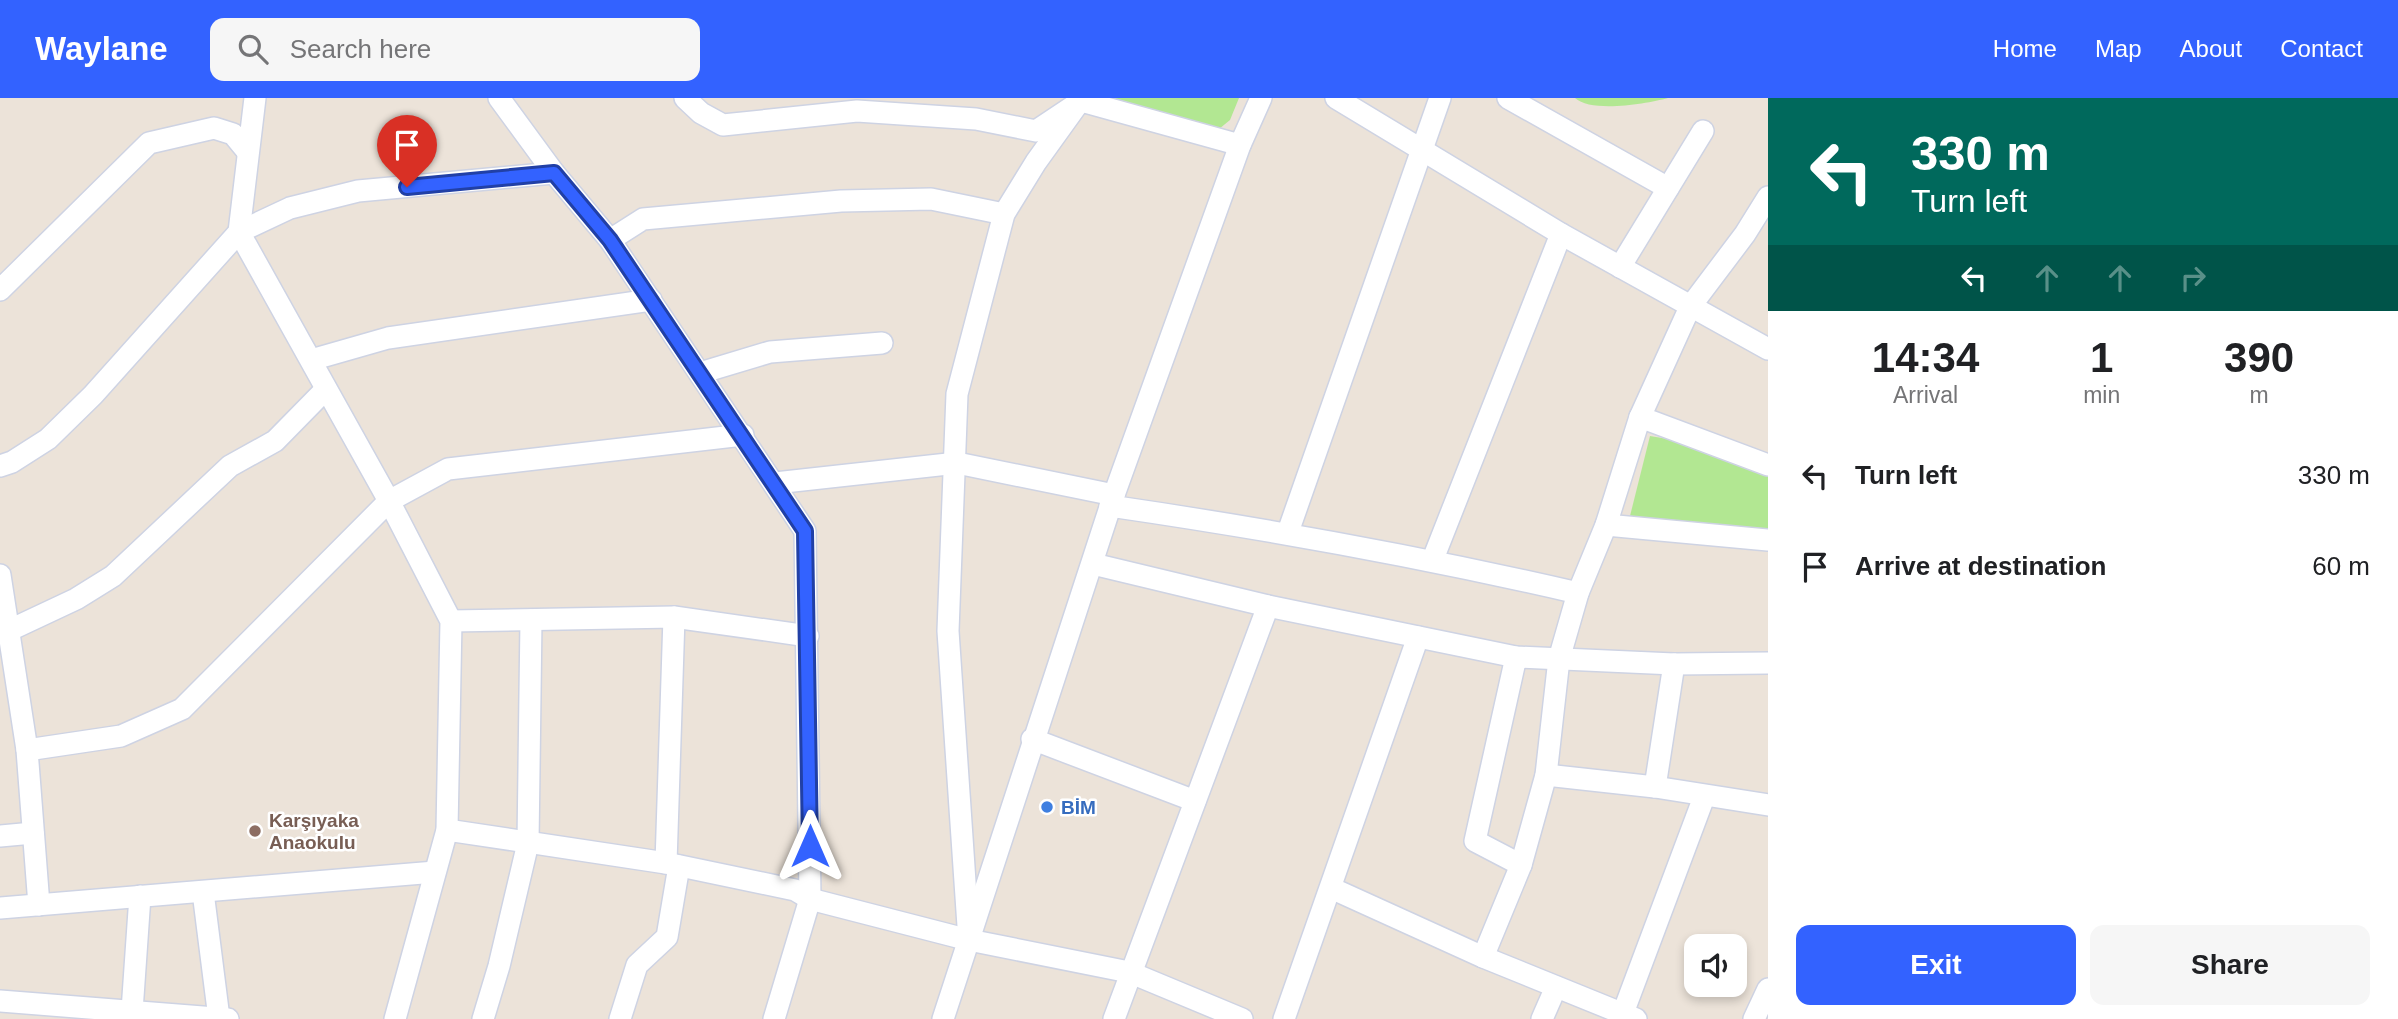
<!DOCTYPE html>
<html lang="en">
<head>
<meta charset="utf-8">
<style>
	:root { --surface:#fff; --page:#f6f6f6; --text:#202124; --muted:#757577; --accent:#3362ff }
	body { margin:0; font-family:Helvetica,sans-serif; background:var(--page); color:var(--text); height:100vh; display:flex; flex-direction:column; font-size:26px; white-space:nowrap }
	* { box-sizing:border-box; margin:0 }
	p { font-size:23px; color:var(--muted) }
	.icon { flex:none; width:38px; height:38px; fill:none; stroke:currentColor; stroke-width:2; stroke-linecap:round; stroke-linejoin:round }
	.map { position:relative; flex:1; overflow:hidden }
	.side { display:flex; flex-direction:column; background:var(--surface); width:630px }
	.side>* { flex:none }
	.guide { background:#00695c; color:#fff; overflow:hidden }
	.fabs { position:absolute; left:1684px; top:836px; display:grid; gap:14px }
	.fabs a { display:grid; place-items:center; width:63px; height:63px; border-radius:14px; background:var(--surface); box-shadow:0 4px 10px #0003; font-size:35px }
	.pin { position:absolute; display:grid; place-items:center; width:60px; height:60px; color:#fff; margin:-72px -30px; border-radius:50% 50% 50% 0; rotate:-45deg; box-shadow:0 0 7px #0007 }
	.pin .icon { rotate:45deg }
	.me { position:absolute; width:77px; margin:-38px; rotate:0deg; stroke-linejoin:round; filter:drop-shadow(0 0 5px #0008) }
	.turn { display:flex; align-items:center; gap:24px; height:147px; padding:0 28px; font-size:32px }
	.turn .icon { width:91px; height:91px; stroke-width:2.5 }
	.turn b { display:block; font-size:49px; line-height:60px }
	.lanes { display:flex; align-items:center; height:66px; padding:0 28px; background:#0003; justify-content:center; gap:35px; direction:ltr }
	.lanes .off { opacity:.35 }
	.eta { display:flex; justify-content:space-evenly; align-items:center; height:119px; text-align:center }
	.eta b { font-size:42px; font-weight:700; line-height:49px }
	.action { display:flex; gap:14px; margin-top:auto; padding:14px 28px }
	.action a { flex:1; height:80px; border-radius:14px; background:var(--accent); color:#fff; font-size:28px; font-weight:700; line-height:80px; text-align:center }
	.action a+a { background:var(--page); color:var(--text) }
	ul { padding:0; list-style:none }
	li { display:flex; align-items:center; gap:21px; height:91px; padding:0 28px }
	li div { flex:1 }
	li b { display:block; font-size:26px }
	li em { font-style:normal }
	header { display:flex; align-items:center; gap:42px; box-sizing:border-box; height:98px; padding:0 35px; background:var(--accent); color:#fff }
	header strong { font-size:33px }
	nav { display:flex; gap:38px; margin-inline-start:auto; font-size:24px }
	.search { width:490px; height:63px; background:var(--page); display:flex; align-items:center; gap:18px; box-sizing:border-box; padding:0 24px; border-radius:14px; color:var(--muted); font-size:26px }
	main { display:flex; flex:1; min-height:0 }
	.map>svg:first-child { display:block }
	.green { fill:#b2e792 }
	.lines { fill:none; stroke-linecap:round; stroke-linejoin:round }
	.minor-casing { stroke:#ced3e3; stroke-width:24 }
	.minor { stroke:#fff; stroke-width:21 }
	.route-casing { stroke:#2140a6; stroke-width:18 }
	.route { stroke:#3362ff; stroke-width:12 }
	.shop-dot { fill:#3f7fe0; stroke:#fff; stroke-width:2.5 }
	.education-dot { fill:#8d6e63; stroke:#fff; stroke-width:2.5 }
	.labels { text-anchor:middle; dominant-baseline:central; stroke-width:5; stroke-linejoin:round; paint-order:stroke }
	.shop-label { font-size:19px; font-weight:bold; fill:#366cbe; stroke:#fff; text-anchor:start }
	.education-label { font-size:19px; font-weight:bold; fill:#785e54; stroke:#fff; text-anchor:start }
</style>
</head>
<body>
<header>
<strong>Waylane</strong>
<div class="search"><svg class="icon" aria-label="search" viewBox="0 0 24 24"><circle cx="10" cy="10" r="6"/><path d="M15 15l6 6"/></svg>Search here</div>
<nav><a>Home</a><a>Map</a><a>About</a><a>Contact</a></nav>
</header>
<main>
<div class="map">
<svg width="1768" height="921" viewBox="0 0 1768 921">
	<rect width="100%" height="100%" fill="#ece3d9"/>
	<g class="green">
		<polygon points="1112,0 1239,0 1230,22 1219,31"/>
		<path d="M1575,0H1668C1646,6 1591,15 1575,0Z"/>
		<polygon points="1650,338 1674,342 1768,378 1768,437 1629,422"/>
	</g>
	<g class="lines">
		<defs>
			<g id="minor">
				<polyline points="255,0 239,134 389,403 451,523 447,732 395,921"/>
				<polyline points="499,0 554,75 610,142 805,433 810,801 774,921"/>
				<polyline points="685,0 701,15 723,27 857,13 976,21 1036,33 1081,3 1240,47"/>
				<polyline points="1336,0 1561,136 1768,251"/>
				<polyline points="1508,0 1668,90"/>
				<polyline points="610,142 643,121 841,103 931,101 1004,116"/>
				<polyline points="1620,169 1703,33"/>
				<polyline points="0,192 149,45 214,30 233,36 247,53"/>
				<polyline points="311,262 388,240 651,202"/>
				<polyline points="700,275 770,254 882,245"/>
				<polyline points="1640,319 1768,367"/>
				<polyline points="0,368 12,364 48,341 93,297 239,134 290,110 358,93 554,75"/>
				<polyline points="775,385 957,365 1114,397"/>
				<path d="M1110,408C1268,431 1423,459 1578,495"/>
				<polyline points="1606,427 1768,442"/>
				<polyline points="1288,434 1440,0"/>
				<polyline points="1433,461 1561,136"/>
				<polyline points="1093,466 1268,508 1516,559 1674,566 1768,565"/>
				<polyline points="0,477 27,652 39,807"/>
				<polyline points="451,523 674,519 808,538"/>
				<polyline points="10,532 76,501 113,478 230,368 275,343 326,291"/>
				<polyline points="1516,559 1475,743 1521,767"/>
				<polyline points="1032,641 1195,703"/>
				<polyline points="27,652 121,638 182,611 389,403 448,371 743,337"/>
				<polyline points="1546,677 1655,689 1768,707"/>
				<polyline points="1655,689 1674,566"/>
				<polyline points="447,732 666,765 795,792 810,801 969,842 1129,874 1242,921"/>
				<polyline points="0,738 33,735"/>
				<polyline points="666,765 674,519"/>
				<polyline points="1331,790 1483,859 1636,921"/>
				<polyline points="203,794 219,920"/>
				<polyline points="0,810 435,774"/>
				<polyline points="968,828 948,533 957,296 1004,116 1036,64 1082,0"/>
				<polyline points="1483,859 1521,767 1546,677 1559,561 1578,495 1606,427 1640,319 1690,209 1745,136 1768,99"/>
				<polyline points="0,903 228,921"/>
				<polyline points="132,913 140,798"/>
				<polyline points="1623,915 1704,699"/>
				<polyline points="483,921 499,868 528,745 531,522"/>
				<polyline points="620,921 637,867 667,839 679,768"/>
				<polyline points="943,921 1114,397 1240,47 1261,0"/>
				<polyline points="1114,921 1268,508"/>
				<polyline points="1284,921 1418,539"/>
				<polyline points="1542,921 1556,889"/>
				<polyline points="1754,921 1768,891"/>
			</g>
		</defs>
		<use href="#minor" class="minor-casing"/>
		<use href="#minor" class="minor"/>
	</g>
	<g class="lines">
		<defs>
			<polyline id="route" points="407,89 554,75 610,142 805,433 810,748"/>
		</defs>
		<use href="#route" class="route-casing"/>
		<use href="#route" class="route"/>
	</g>
	<circle class="shop-dot" cx="1047" cy="709" r="7"/>
	<circle class="education-dot" cx="255" cy="733" r="7"/>
	<g class="labels">
		<g class="shop-label">
			<text x="1061" y="709">BİM</text>
		</g>
		<g class="education-label">
			<text x="269" y="722">Karşıyaka<tspan x="269" dy="22">Anaokulu</tspan></text>
		</g>
	</g>
</svg>
<div class="fabs">
<a><svg class="icon" aria-label="sound" viewBox="0 0 24 24"><path d="M4 9h4l5-4v14l-5-4H4zM17 9q2 3 0 6"/></svg></a>
</div>
<div class="pin" style="left:407px;top:89px;background:#d93025"><svg class="icon" aria-label="arrive" viewBox="0 0 24 24"><path d="M6 21V4h12l-3 4 3 4H6"/></svg></div>
<svg class="me" style="left:810px;top:748px" viewBox="-20 -20 40 40"><path d="M0-17L14 15 0 8-14 15z" fill="#3362ff" stroke="#fff" stroke-width="4"/></svg>
</div>
<section class="side">
<div class="guide">
<div class="turn"><svg class="icon" aria-label="left" viewBox="0 0 24 24"><path d="M17 20v-9H6M10 6l-5 5 5 5"/></svg><div><b>330 m</b>Turn left</div></div>
<div class="lanes"><svg class="icon" aria-label="left" viewBox="0 0 24 24"><path d="M17 20v-9H6M10 6l-5 5 5 5"/></svg><svg class="icon off" aria-label="ahead" viewBox="0 0 24 24"><path d="M12 20V5M6 11l6-6 6 6"/></svg><svg class="icon off" aria-label="ahead" viewBox="0 0 24 24"><path d="M12 20V5M6 11l6-6 6 6"/></svg><svg class="icon off" aria-label="right" viewBox="0 0 24 24"><path d="M7 20v-9h11M14 6l5 5-5 5"/></svg></div>
</div>
<div class="eta">
<div><b>14:34</b><p>Arrival</p></div>
<div><b>1</b><p>min</p></div>
<div><b>390</b><p>m</p></div>
</div>
<ul>
<li><svg class="icon" aria-label="left" viewBox="0 0 24 24"><path d="M17 20v-9H6M10 6l-5 5 5 5"/></svg><div><b>Turn left</b></div><em>330 m</em></li>
<li><svg class="icon" aria-label="arrive" viewBox="0 0 24 24"><path d="M6 21V4h12l-3 4 3 4H6"/></svg><div><b>Arrive at destination</b></div><em>60 m</em></li>
</ul>
<div class="action"><a>Exit</a><a>Share</a></div>
</section>
</main>
</body>
</html>
